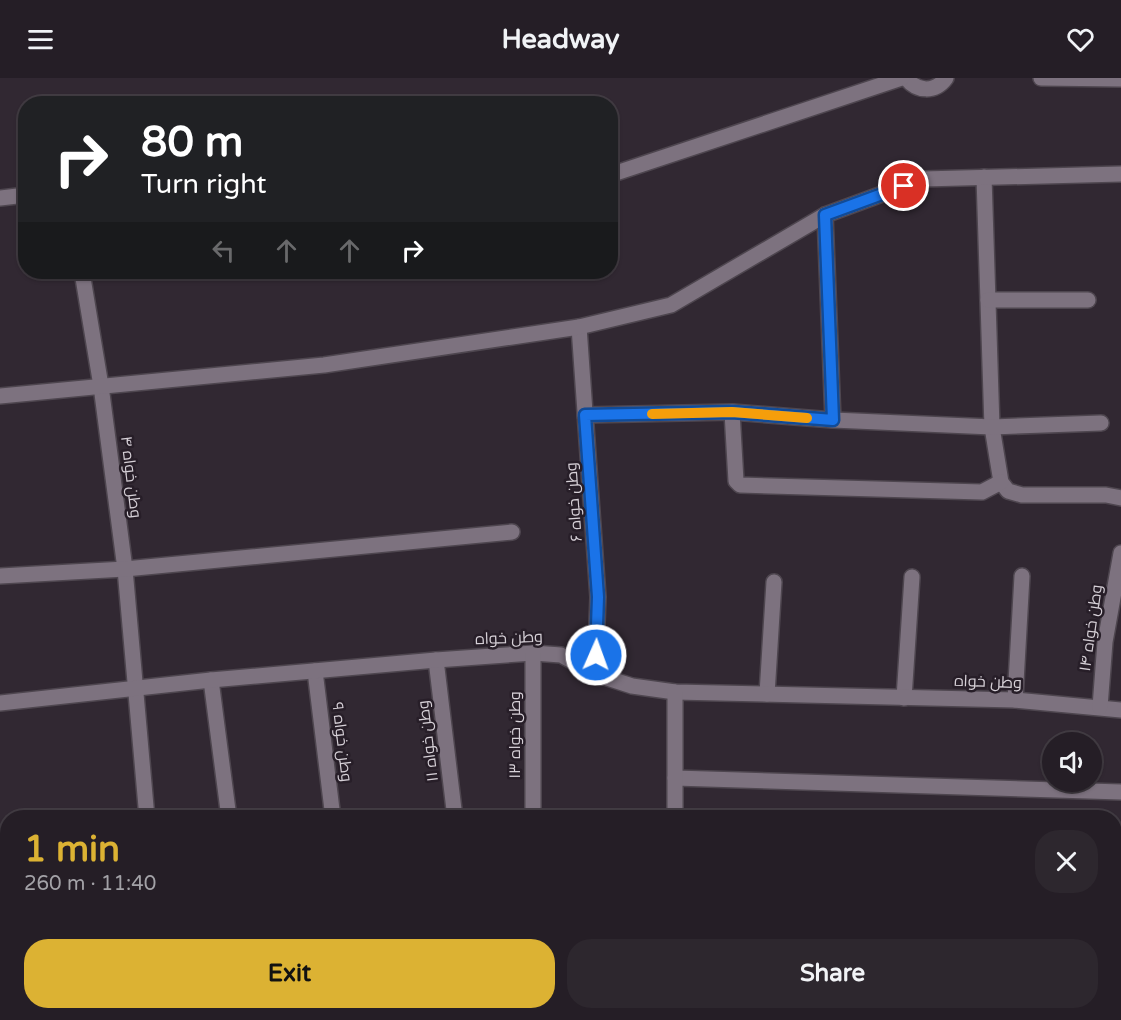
<!DOCTYPE html>
<html lang="en">
<head>
<meta charset="utf-8">
<style>
	:root { --surface:#251e26; --page:#2d272e; --text:#f1f3f6; --muted:#a3a2a7; --line:#423c43; --accent:#dcb233 }
	body { margin:0; font-family:"Varela Round",Cairo,sans-serif; background:var(--page); color:var(--text); height:100vh; display:flex; flex-direction:column; font-size:22px; white-space:nowrap }
	* { box-sizing:border-box; margin:0 }
	p { font-size:20px; color:var(--muted) }
	.icon { flex:none; width:33px; height:33px; fill:none; stroke:currentColor; stroke-width:2; stroke-linecap:round; stroke-linejoin:round }
	.map { position:relative; flex:1; overflow:hidden }
	.panel { position:absolute; left:0px; top:732px; width:1122px; height:210px; display:flex; flex-direction:column; background:var(--surface); border-radius:24px 24px 0 0; box-shadow:0 2px 4px #0004,0 0 0 2px var(--line) }
	.panel>* { flex:none }
	.guide { position:absolute; left:18px; top:18px; width:600px; height:183px; border-radius:24px; box-shadow:0 2px 4px #0004,0 0 0 2px var(--line); background:#202124; color:#fff; overflow:hidden }
	.tools { position:absolute; left:1042px; top:654px; display:grid; gap:12px }
	.tools a { display:grid; place-items:center; width:60px; height:60px; border-radius:50%; background:var(--surface); box-shadow:0 2px 4px #0004,0 0 0 2px var(--line); font-size:30px }
	.pin { position:absolute; display:grid; place-items:center; width:51px; height:51px; color:#fff; margin:-26px; border:3px solid #fff; border-radius:50%; box-shadow:0 2px 6px #0007 }
	.me { position:absolute; width:66px; margin:-33px; rotate:2deg; stroke-linejoin:round; filter:drop-shadow(0 0 4px #0008) }
	.turn { display:flex; align-items:center; gap:21px; height:126px; padding:0 24px; font-size:27px }
	.turn .icon { width:78px; height:78px; stroke-width:2.5 }
	.turn b { display:block; font-size:42px; line-height:51px }
	.lanes { display:flex; align-items:center; height:57px; padding:0 24px; background:#0003; justify-content:center; gap:30px; direction:ltr }
	.lanes .off { opacity:.35 }
	.round { display:grid; place-items:center; flex:none; width:63px; height:63px; border-radius:24px; background:var(--page) }
	.summary { display:flex; align-items:center; justify-content:space-between; height:102px; padding:0 24px }
	h1 { font-size:36px; font-weight:700; line-height:45px; color:var(--accent) }
	.cta { display:flex; gap:12px; margin-top:auto; padding:12px 24px }
	.cta a { flex:1; height:69px; border-radius:24px; background:var(--accent); color:#111; font-size:24px; font-weight:700; line-height:69px; text-align:center }
	.cta a+a { background:var(--page); color:var(--text) }
	header { display:flex; justify-content:space-between; align-items:center; height:78px; padding:0 24px; background:var(--surface); font-size:27px; font-weight:700 }
	.map>svg:first-child { display:block }
	.lines { fill:none; stroke-linecap:round; stroke-linejoin:round }
	.minor-casing { stroke:#4e464f; stroke-width:18 }
	.minor { stroke:#7d727f; stroke-width:15 }
	.route-casing { stroke:#114b97; stroke-width:15 }
	.route { stroke:#1a73e8; stroke-width:10 }
	.slow { stroke:#f59e0b; stroke-width:10 }
	.labels { text-anchor:middle; dominant-baseline:central; stroke-width:5; stroke-linejoin:round; paint-order:stroke }
	.street-label { font-size:16px; fill:#d6d0d7; stroke:#271e28 }
</style>
</head>
<body>
<header><svg class="icon" aria-label="menu" viewBox="0 0 24 24"><path d="M4 6h16M4 12h16M4 18h16"/></svg>Headway<svg class="icon" aria-label="heart" viewBox="0 0 24 24"><path d="M12 20l-8-8c-3-5 5-10 8-4 3-6 11-1 8 4z"/></svg></header>
<div class="map">
<svg width="1121" height="942" viewBox="0 0 1121 942">
	<rect width="100%" height="100%" fill="#312832"/>
	<g class="lines">
		<defs>
			<g id="minor">
				<path d="M906,0C917,14 935,15 946,0"/>
				<polyline points="1041,0 1121,1"/>
				<polyline points="610,97 902,0"/>
				<polyline points="984,99 992,349 1001,404 1008,413 1022,417 1106,417 1121,420"/>
				<polyline points="0,120 26,117"/>
				<polyline points="825,137 833,342"/>
				<polyline points="82,194 101,308 125,491 147,740"/>
				<polyline points="988,222 1088,222"/>
				<polyline points="579,249 598,519 595,596"/>
				<polyline points="0,318 324,287 579,249 671,227 825,137 923,101 1121,96"/>
				<polyline points="732,334 736,403 740,407 982,414 1001,404"/>
				<polyline points="585,337 732,334 833,342 992,349 1101,345"/>
				<polyline points="0,498 125,491 512,454"/>
				<polyline points="436,582 455,740"/>
				<polyline points="315,593 333,740"/>
				<polyline points="211,602 229,740"/>
				<polyline points="767,616 774,504"/>
				<polyline points="904,620 912,499"/>
				<polyline points="1015,622 1022,498"/>
				<polyline points="0,625 211,602 436,582 533,575 561,577 595,596 632,608 675,614 1015,622 1121,632"/>
				<polyline points="1100,629 1105,564 1121,475"/>
				<polyline points="675,700 1121,714"/>
				<polyline points="533,740 533,575"/>
				<polyline points="675,740 675,614"/>
				<polyline points="0,803 8,801"/>
				<polyline points="1114,855 1121,855"/>
				<polyline points="541,934 541,942"/>
				<polyline points="246,942 270,934"/>
				<polyline points="671,942 671,934"/>
				<polyline points="799,942 799,934"/>
				<polyline points="920,942 920,934"/>
				<polyline points="1114,942 1121,881"/>
			</g>
		</defs>
		<use href="#minor" class="minor-casing"/>
		<use href="#minor" class="minor"/>
	</g>
	<g class="lines">
		<defs>
			<polyline id="route" points="596,577 598,519 585,337 732,334 833,342 825,137 904,108"/>
		</defs>
		<use href="#route" class="route-casing"/>
		<use href="#route" class="route"/>
		<polyline class="slow" points="652,336 732,334 807,340"/>
	</g>
	<g class="labels">
		<g class="street-label">
			<text transform="translate(131 399) rotate(83)">وطن خواه ۴</text>
			<text transform="translate(574 424) rotate(-94)">وطن خواه ۶</text>
			<text transform="translate(1091 550) rotate(-82)">وطن خواه ۱۴</text>
			<text transform="translate(509 560) rotate(-2)">وطن خواه</text>
			<text transform="translate(988 604) rotate(2)">وطن خواه</text>
			<text transform="translate(515 657) rotate(-90)">وطن خواه ۱۳</text>
			<text transform="translate(428 663) rotate(-97)">وطن خواه ۱۱</text>
			<text transform="translate(342 664) rotate(83)">وطن خواه ۹</text>
		</g>
	</g>
</svg>
<div class="tools">
<a><svg class="icon" aria-label="sound" viewBox="0 0 24 24"><path d="M4 9h4l5-4v14l-5-4H4zM17 9q2 3 0 6"/></svg></a>
</div>
<div class="pin" style="left:904px;top:108px;background:#d93025"><svg class="icon" aria-label="arrive" viewBox="0 0 24 24"><path d="M6 21V4h12l-3 4 3 4H6"/></svg></div>
<svg class="me" style="left:596px;top:577px" viewBox="-20 -20 40 40"><circle r="17" fill="#1a73e8" stroke="#fff" stroke-width="3"/><path d="M0-11L8 9 0 5-8 9z" fill="#fff"/></svg>
<div class="guide">
<div class="turn"><svg class="icon" aria-label="right" viewBox="0 0 24 24"><path d="M7 20v-9h11M14 6l5 5-5 5"/></svg><div><b>80 m</b>Turn right</div></div>
<div class="lanes"><svg class="icon off" aria-label="left" viewBox="0 0 24 24"><path d="M17 20v-9H6M10 6l-5 5 5 5"/></svg><svg class="icon off" aria-label="ahead" viewBox="0 0 24 24"><path d="M12 20V5M6 11l6-6 6 6"/></svg><svg class="icon off" aria-label="ahead" viewBox="0 0 24 24"><path d="M12 20V5M6 11l6-6 6 6"/></svg><svg class="icon" aria-label="right" viewBox="0 0 24 24"><path d="M7 20v-9h11M14 6l5 5-5 5"/></svg></div>
</div>
<section class="panel">
<div class="summary"><div><h1>1 min</h1><p>260 m · 11:40</p></div><a class="round"><svg class="icon" aria-label="close" viewBox="0 0 24 24"><path d="M6 6l12 12M18 6L6 18"/></svg></a></div>
<div class="cta"><a>Exit</a><a>Share</a></div>
</section>
</div>
</body>
</html>
